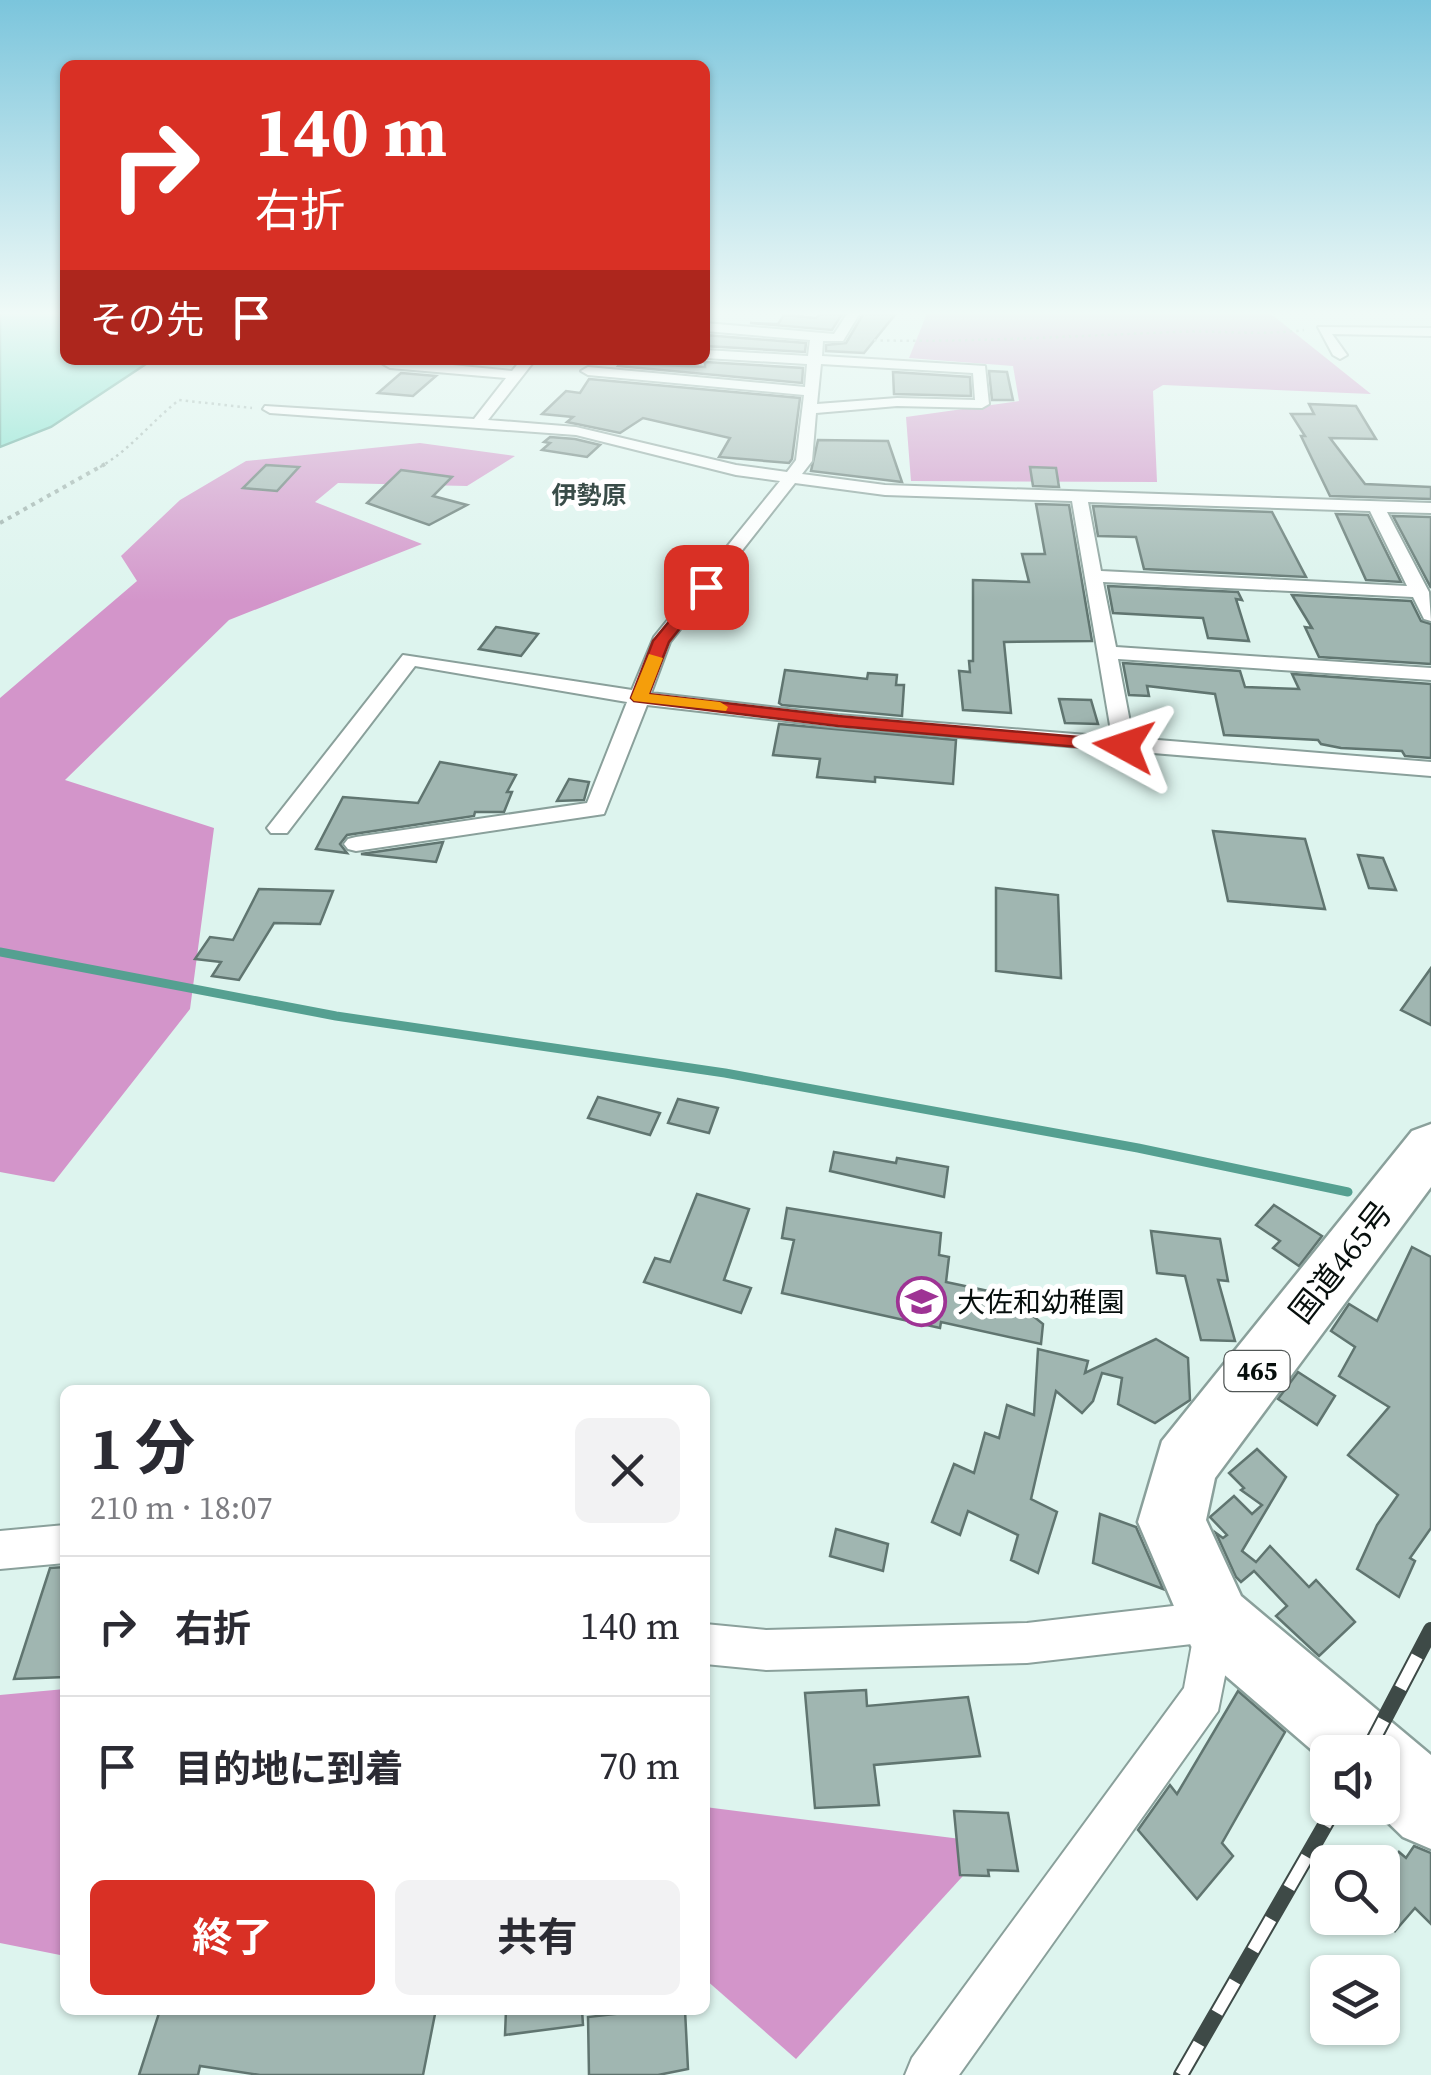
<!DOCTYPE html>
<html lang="ja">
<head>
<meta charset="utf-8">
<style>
	:root { --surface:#fff; --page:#f2f2f3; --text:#2b2b33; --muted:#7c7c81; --line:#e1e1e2; --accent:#d93025 }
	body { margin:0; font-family:"Source Serif 4","Noto Sans JP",serif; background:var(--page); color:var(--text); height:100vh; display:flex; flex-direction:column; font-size:38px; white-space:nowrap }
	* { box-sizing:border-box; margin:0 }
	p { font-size:32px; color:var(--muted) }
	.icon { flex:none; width:55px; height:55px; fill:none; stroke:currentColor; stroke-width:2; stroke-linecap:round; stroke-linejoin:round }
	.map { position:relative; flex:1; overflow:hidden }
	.side { position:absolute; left:60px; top:1385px; width:650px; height:630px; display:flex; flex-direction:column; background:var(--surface); border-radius:15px; box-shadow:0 2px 8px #0004 }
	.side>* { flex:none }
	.hud { position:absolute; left:60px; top:60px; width:650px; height:305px; border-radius:15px; box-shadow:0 2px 8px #0004; background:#d93025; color:#fff; overflow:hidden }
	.fabs { position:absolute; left:1310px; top:1735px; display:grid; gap:20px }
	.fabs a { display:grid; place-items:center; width:90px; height:90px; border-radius:15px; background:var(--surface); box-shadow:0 2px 8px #0004; font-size:50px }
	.pin { position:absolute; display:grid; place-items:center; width:85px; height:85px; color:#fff; margin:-42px; border-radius:20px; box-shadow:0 5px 15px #0006 }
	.me { position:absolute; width:110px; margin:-55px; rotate:275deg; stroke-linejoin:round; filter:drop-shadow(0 0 8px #0008) }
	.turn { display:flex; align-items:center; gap:35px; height:210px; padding:0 30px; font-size:45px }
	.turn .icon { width:130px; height:130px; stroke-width:2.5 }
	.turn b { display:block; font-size:70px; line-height:85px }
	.then { display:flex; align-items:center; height:95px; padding:0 30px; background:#0003; gap:20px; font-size:38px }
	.round { display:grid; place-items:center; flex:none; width:105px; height:105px; border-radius:15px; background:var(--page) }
	.headline { display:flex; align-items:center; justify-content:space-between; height:170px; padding:0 30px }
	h1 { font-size:60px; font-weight:700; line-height:75px }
	.button { display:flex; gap:20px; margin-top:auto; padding:20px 30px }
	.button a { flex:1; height:115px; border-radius:15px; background:var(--accent); color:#fff; font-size:40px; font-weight:700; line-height:115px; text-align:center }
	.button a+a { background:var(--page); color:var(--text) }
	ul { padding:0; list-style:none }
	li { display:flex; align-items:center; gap:30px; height:140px; padding:0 30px; border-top:2px solid var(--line) }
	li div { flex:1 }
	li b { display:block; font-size:38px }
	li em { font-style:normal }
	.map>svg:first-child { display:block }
	.forest { fill:#d395ca }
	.water { fill:#77deca; stroke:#55a091; stroke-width:2.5 }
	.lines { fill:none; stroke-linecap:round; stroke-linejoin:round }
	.stream { stroke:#55a091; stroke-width:9 }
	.building { fill:#a0b6b1; stroke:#607570; stroke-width:2.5 }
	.street-casing { stroke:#8aa09b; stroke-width:4 }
	.highway-casing { stroke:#8aa09b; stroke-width:5 }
	.path-far1 { stroke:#9cafaa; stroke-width:2.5; stroke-dasharray:2.5 4; stroke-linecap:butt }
	.path { stroke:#9cafaa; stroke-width:4; stroke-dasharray:4 5; stroke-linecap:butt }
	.street { fill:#fff; fill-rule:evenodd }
	.highway { fill:#fff; fill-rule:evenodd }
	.rail-casing { stroke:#3e4a47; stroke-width:16 }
	.rail { stroke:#fff; stroke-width:12; stroke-dasharray:36; stroke-linecap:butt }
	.route { fill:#d93025; stroke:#8d1f18; stroke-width:2.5 }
	.slow { fill:#f59e0b }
	.labels { text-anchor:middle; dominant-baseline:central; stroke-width:10; stroke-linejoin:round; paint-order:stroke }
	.far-neighbourhood-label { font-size:25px; font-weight:bold; fill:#394c48; stroke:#fff }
	.shield { fill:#fff; stroke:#515756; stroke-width:2.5 }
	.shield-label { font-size:25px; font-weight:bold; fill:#070f0d }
	.poi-label { font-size:28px; fill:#070f0d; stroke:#fff; text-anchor:start }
	.near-street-label { font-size:32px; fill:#070f0d; stroke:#fff }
</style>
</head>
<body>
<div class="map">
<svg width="1431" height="2075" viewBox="0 0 1431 2075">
	<rect width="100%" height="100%" fill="#ddf4ee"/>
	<g class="forest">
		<polygon points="928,311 1271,314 1371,394 1163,385 1153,391 1157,482 911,481 906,417 1019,401 1013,366 909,358"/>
		<polygon points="420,443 515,456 467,486 338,483 315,502 422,544 229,620 65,780 214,828 190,1009 54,1182 0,1172 0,698 137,581 121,556 180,500 246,461"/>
		<polygon points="65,1689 65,1956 0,1943 0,1695"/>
		<polygon points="705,1807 993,1843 796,2059 705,1979"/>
	</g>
	<polygon class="water" points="0,311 65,311 65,360 152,360 51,427 0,447"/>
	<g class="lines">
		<polyline class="stream" points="0,952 336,1016 725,1073 1138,1148 1348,1192"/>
	</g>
	<g class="building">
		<polygon points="824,311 844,311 832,330 750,323 778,324 784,315 816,318"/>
		<polygon points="865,311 898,311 864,353 826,351 826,345 846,343"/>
		<polygon points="705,335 806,343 805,352 705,346"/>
		<polygon points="705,362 803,368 802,383 618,366 620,363 705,367"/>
		<polygon points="989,371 1007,372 1013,400 992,400"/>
		<polygon points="893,372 970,377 971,396 894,394"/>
		<polygon points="401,373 436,376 413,396 378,393"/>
		<polygon points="589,379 800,398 792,459 789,463 719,457 730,438 643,418 620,433 567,422 573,417 542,414 566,391 580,393"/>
		<polygon points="1309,404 1356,406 1376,439 1330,438 1365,484 1431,487 1431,499 1330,496 1301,436 1305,436 1291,414 1314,414"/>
		<polygon points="550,437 575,439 600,445 587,457 542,450 550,443 544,442"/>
		<polygon points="818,440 888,441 902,482 811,471"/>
		<polygon points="266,465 299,467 277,491 243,488"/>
		<polygon points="1030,467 1056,468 1059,487 1033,486"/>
		<polygon points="401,470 452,477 433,496 467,505 429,525 367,503"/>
		<polygon points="1036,504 1069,505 1092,641 1004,642 1011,713 963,710 959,671 970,672 969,661 973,661 973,580 1029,582 1022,554 1045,554"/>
		<polygon points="1093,506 1272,512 1306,577 1144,569 1136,537 1098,536"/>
		<polygon points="1336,514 1368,515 1401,582 1366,580"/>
		<polygon points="1393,516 1431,517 1431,588"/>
		<polygon points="1108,586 1238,592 1242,600 1236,599 1249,641 1208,638 1203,618 1113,613"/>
		<polygon points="1292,595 1411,601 1421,621 1431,624 1431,664 1319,657 1305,627 1312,628"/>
		<polygon points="496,627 538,634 521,656 479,649"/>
		<polygon points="1123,663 1240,671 1245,687 1299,689 1292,674 1431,684 1431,758 1405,756 1402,751 1341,748 1321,744 1318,740 1224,735 1215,694 1147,686 1149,696 1129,695"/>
		<polygon points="785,670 867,679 868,673 897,675 896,685 904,685 902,716 782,705 779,703"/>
		<polygon points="1059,699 1091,700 1098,724 1065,723"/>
		<polygon points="779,724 956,740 953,784 875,777 875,782 817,777 820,759 773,755"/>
		<polygon points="440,762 516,775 507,792 512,792 504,812 475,812 474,816 347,835 340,844 347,853 316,849 343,797 418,803"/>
		<polygon points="569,779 589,782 584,800 557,801"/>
		<polygon points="1213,831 1305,839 1325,909 1228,901"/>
		<polygon points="443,842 436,862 361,854"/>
		<polygon points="1358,855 1383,858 1396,890 1369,888"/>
		<polygon points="996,888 1058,895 1061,978 996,971"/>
		<polygon points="259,889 333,891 320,924 274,923 239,980 212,976 221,962 195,959 210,937 233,940"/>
		<polygon points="1431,968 1431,1025 1401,1010"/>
		<polygon points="598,1097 660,1113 650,1135 588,1118"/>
		<polygon points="678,1099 718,1108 709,1133 668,1123"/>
		<polygon points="834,1152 896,1163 897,1158 948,1167 944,1197 830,1171"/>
		<polygon points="697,1194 749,1209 724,1280 751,1288 741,1313 644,1282 655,1258 670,1262"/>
		<polygon points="1274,1205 1322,1236 1299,1266 1273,1248 1280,1241 1256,1225"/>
		<polygon points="787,1208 941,1233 939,1255 949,1257 946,1282 1007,1295 1043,1324 1041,1344 941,1322 940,1328 782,1293 794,1240 782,1238"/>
		<polygon points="1151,1231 1220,1239 1228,1281 1218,1280 1235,1341 1201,1340 1185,1276 1157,1273"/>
		<polygon points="1412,1247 1431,1257 1431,1528 1410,1558 1415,1561 1399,1597 1357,1569 1377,1525 1398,1495 1348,1455 1389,1407 1339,1376 1355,1347 1331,1331 1349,1304 1377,1321"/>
		<polygon points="1156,1339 1188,1358 1190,1400 1155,1423 1118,1404 1122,1378 1102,1373 1093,1401 1082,1413 1056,1391 1031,1499 1057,1512 1038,1573 1011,1560 1018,1535 968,1511 960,1535 932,1522 954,1464 974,1473 985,1433 999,1438 1007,1405 1034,1415 1038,1349 1088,1361 1085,1373"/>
		<polygon points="1298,1372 1335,1396 1317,1425 1278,1399"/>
		<polygon points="1257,1449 1286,1477 1242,1551 1256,1562 1270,1546 1309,1587 1316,1580 1355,1622 1319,1656 1276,1616 1287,1606 1254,1571 1241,1582 1236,1577 1216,1533 1223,1538 1227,1535 1210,1517 1234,1496 1252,1514 1262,1505 1241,1490 1244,1488 1229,1473"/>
		<polygon points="1100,1514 1136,1527 1163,1589 1093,1563"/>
		<polygon points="836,1529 888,1544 883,1571 830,1556"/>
		<polygon points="65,1567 65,1677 14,1679 50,1568"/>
		<polygon points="866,1690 867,1706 968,1697 980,1756 874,1765 879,1805 815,1808 805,1693"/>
		<polygon points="1238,1691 1285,1732 1222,1843 1233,1856 1197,1899 1138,1830 1170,1785 1177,1794"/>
		<polygon points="954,1811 1008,1813 1018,1871 988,1870 989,1876 960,1875"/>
		<polygon points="1414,1846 1431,1853 1431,1924 1415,1908 1395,1931 1382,1916 1382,1878 1399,1852 1406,1858"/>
		<polygon points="160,2010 408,2010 435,2014 423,2075 260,2075 200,2066 198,2075 139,2075"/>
		<polygon points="506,2010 582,2010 583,2025 505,2035"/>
		<polygon points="650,2010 685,2010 688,2069 658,2075 589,2075 588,2017"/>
	</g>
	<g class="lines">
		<defs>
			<g id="street">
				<path d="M849,311H861L843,341H823L822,356L985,366L989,404L982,408L897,406L816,413L812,461L802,474L885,485L1431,503V513L1387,512L1429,592L1431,621L1424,619L1413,597L1103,582L1116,647L1431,668V680L1118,659L1133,738L1431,762V776L838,727L647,705L604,814L356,851L348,849L344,844L348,839L356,837L587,803L627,702L415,666L287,833H271L267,828L271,823L403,655L632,690L654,637L780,481L736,475L576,435L270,413L263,409L265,406L474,419L506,378L390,368L383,364L387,360H402L512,371L521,360H535L488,420L576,427L736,465L787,472L796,460L804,395L588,375L581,371L588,367L805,387L807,364L705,358V350L808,356L810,340L705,331V323L834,334ZM821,364L973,373L975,400L897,398L817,404ZM795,483L885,495L1072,501L1112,737L838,715L651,693L670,642ZM1088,502L1370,511L1407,586L1101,571Z"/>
				<polygon points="1318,327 1431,328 1431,336 1332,334 1347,355 1340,359 1333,355"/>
				<polygon points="65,1525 65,1563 0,1569 0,1531"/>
				<polygon points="1216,1601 1230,1607 1236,1621 1218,1711 959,2075 905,2075 912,2058 1184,1688 1192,1644 1027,1663 766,1670 705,1664 705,1624 766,1630 1027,1623"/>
			</g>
			<polygon id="highway" points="1431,1124 1431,1187 1215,1478 1206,1520 1241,1596 1431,1755 1431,1849 1403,1837 1373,1808 1382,1808 1382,1752 1328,1752 1328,1764 1191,1646 1138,1522 1162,1441 1412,1131"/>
		</defs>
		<use href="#street" class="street-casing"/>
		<use href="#highway" class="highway-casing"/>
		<g class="path-far1">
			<path d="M861,340C966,343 1070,336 1175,332C1219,330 1259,336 1304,330"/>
			<path d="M100,467C130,450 152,421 179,400L252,408"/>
		</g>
		<polyline class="path" points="0,523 105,464"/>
		<use href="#street" class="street"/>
		<use href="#highway" class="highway"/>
		<defs>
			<g id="rail">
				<polyline points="1367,1752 1431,1630"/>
				<polyline points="1181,2075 1335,1808"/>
			</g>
		</defs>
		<use href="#rail" class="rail-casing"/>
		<use href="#rail" class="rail"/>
	</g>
	<linearGradient id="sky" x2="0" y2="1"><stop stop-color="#7bc5dc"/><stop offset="0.52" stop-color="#f0faf7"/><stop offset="1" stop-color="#f0faf7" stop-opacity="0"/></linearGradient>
	<rect width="1431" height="602" fill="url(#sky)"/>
	<polygon class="route" points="706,582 713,587 669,642 649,694 838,716 1124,741 1132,746 1124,751 838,726 634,701 631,698 653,641 700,584"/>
	<polygon class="slow" points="649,654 663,658 649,694 720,702 728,707 726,711 634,701 631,698"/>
	<defs>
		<symbol id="school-ring" viewBox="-11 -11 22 22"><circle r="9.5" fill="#fff" stroke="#9e3394" stroke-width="1.5"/><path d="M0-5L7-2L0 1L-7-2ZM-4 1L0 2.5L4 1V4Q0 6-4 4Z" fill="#9e3394"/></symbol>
	</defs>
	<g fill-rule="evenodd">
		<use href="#school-ring" x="894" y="1274" width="55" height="55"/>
	</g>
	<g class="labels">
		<g class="far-neighbourhood-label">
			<text x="589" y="495">伊勢原</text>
		</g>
		<rect class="shield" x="1224.5" y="1351" width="65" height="40" rx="8"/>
		<g class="shield-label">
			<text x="1257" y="1371">465</text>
		</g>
		<g class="poi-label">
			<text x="957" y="1302">大佐和幼稚園</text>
		</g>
		<g class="near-street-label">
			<text transform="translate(1341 1262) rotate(-52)">国道465号</text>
		</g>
	</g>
</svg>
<div class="fabs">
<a><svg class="icon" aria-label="sound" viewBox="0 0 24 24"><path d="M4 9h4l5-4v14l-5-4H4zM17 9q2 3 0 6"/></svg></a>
<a><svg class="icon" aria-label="search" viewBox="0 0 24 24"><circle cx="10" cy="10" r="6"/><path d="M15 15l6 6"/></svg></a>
<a><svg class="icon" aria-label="layers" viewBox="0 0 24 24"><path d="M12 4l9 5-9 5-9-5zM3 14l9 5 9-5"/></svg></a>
</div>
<div class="pin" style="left:706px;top:587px;background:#d93025"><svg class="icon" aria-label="arrive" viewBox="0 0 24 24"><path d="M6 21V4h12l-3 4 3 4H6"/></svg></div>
<svg class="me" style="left:1124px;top:746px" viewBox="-20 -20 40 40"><path d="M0-17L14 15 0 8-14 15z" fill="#d93025" stroke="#fff" stroke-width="4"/></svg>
<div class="hud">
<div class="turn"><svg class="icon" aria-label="right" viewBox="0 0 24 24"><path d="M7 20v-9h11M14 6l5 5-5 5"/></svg><div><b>140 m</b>右折</div></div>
<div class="then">その先<svg class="icon" aria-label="arrive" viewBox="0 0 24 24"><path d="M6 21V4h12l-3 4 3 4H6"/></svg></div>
</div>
<section class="side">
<div class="headline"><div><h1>1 分</h1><p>210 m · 18:07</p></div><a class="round"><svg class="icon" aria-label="close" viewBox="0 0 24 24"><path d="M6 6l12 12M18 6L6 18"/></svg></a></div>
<ul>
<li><svg class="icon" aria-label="right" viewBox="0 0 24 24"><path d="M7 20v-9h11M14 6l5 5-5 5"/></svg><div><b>右折</b></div><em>140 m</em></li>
<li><svg class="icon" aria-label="arrive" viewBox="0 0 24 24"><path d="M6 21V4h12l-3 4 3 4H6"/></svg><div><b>目的地に到着</b></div><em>70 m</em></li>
</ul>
<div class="button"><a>終了</a><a>共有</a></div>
</section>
</div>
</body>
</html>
